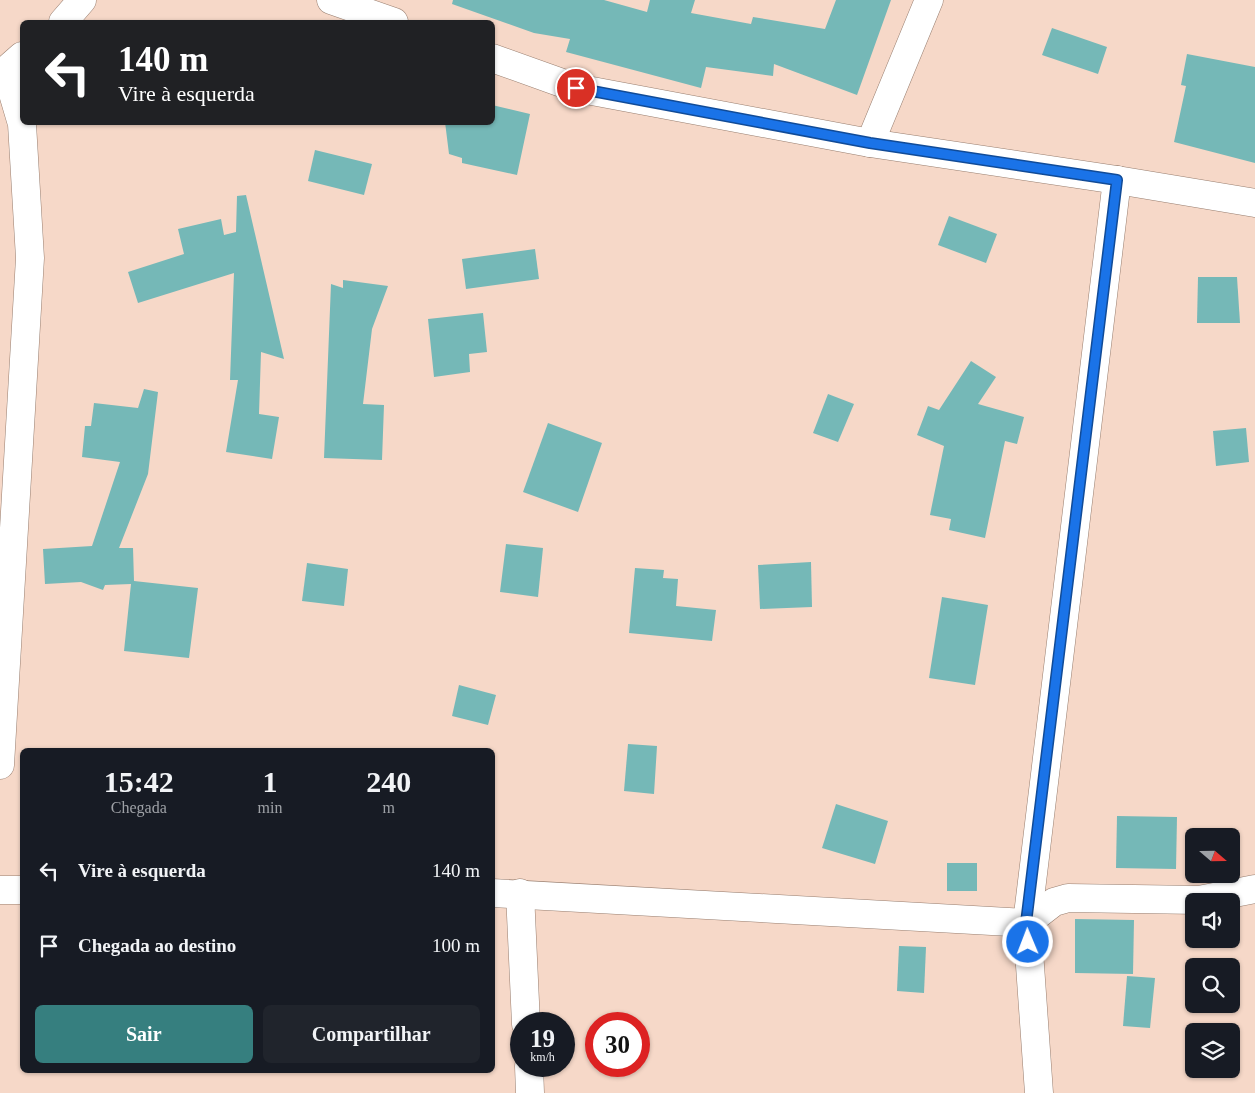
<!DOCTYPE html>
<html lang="pt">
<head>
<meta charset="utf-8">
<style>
	:root { --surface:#171b24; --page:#20242c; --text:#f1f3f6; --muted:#9ea1a6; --accent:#367f7f }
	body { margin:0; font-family:Georgia,serif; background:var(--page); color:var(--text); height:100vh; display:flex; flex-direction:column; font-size:19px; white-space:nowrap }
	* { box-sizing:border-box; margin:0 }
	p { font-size:16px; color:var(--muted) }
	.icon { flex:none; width:28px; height:28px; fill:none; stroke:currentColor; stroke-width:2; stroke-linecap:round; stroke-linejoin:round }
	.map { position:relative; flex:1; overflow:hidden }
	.side { position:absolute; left:20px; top:748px; width:475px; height:325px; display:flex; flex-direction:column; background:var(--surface); border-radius:8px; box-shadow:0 1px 4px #0004 }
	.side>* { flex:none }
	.top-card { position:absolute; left:20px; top:20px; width:475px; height:105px; border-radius:8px; box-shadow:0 1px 4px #0004; background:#202124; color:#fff; overflow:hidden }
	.needle { width:32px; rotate:110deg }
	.tools { position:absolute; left:1185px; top:828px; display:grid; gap:10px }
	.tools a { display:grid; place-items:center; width:55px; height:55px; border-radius:8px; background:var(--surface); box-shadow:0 1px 4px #0004; font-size:25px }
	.speed { position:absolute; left:510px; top:1012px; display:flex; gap:10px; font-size:25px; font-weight:700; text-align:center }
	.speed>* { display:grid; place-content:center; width:65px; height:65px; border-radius:50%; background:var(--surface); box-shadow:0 1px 4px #0004; line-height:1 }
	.speed small { font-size:12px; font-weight:400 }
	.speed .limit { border:8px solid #d22; background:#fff; color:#111 }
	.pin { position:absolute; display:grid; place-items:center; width:42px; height:42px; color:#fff; margin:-21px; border:2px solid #fff; border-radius:50%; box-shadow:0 1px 5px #0007 }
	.me { position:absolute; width:55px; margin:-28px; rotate:359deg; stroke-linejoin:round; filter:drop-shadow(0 0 4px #0008) }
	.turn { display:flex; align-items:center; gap:18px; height:105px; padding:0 15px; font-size:22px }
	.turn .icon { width:65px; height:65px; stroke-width:2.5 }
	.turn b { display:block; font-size:35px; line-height:42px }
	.eta { display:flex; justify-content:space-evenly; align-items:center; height:85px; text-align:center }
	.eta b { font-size:30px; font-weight:700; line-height:35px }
	.cta { display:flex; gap:10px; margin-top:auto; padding:10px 15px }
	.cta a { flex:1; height:58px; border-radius:8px; background:var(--accent); color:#fff; font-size:20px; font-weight:700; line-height:58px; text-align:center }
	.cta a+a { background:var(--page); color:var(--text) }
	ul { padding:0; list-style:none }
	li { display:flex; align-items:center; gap:15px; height:75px; padding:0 15px }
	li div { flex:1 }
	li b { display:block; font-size:19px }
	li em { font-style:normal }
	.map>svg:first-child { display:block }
	.building { fill:#75b8b7 }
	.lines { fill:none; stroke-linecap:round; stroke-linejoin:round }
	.minor-casing { stroke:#987e6f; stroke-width:29 }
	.minor { stroke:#fff; stroke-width:28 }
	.route-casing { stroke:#114b97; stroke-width:12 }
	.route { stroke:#1a73e8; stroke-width:9 }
</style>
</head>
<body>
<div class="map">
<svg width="1255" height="1093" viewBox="0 0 1255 1093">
	<rect width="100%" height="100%" fill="#f6d8c8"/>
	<g class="building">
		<polygon points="453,0 604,0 647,12 650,0 695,0 691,13 751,24 753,17 825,29 836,0 891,0 857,95 774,64 773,76 706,67 701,88 566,52 570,39 534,33 452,4"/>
		<polygon points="1052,28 1107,47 1098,74 1042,55"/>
		<polygon points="1187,54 1255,67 1255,163 1174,142 1186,86 1181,85"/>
		<polygon points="492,105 530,114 517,175 462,163 462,158 449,154 445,122 492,122"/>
		<polygon points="315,150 372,164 364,195 308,181"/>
		<polygon points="246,195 284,359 261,352 259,414 279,417 272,459 226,452 238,380 230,380 234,273 138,303 128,272 184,254 178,229 221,219 224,235 236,232 237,196"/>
		<polygon points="949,216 997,234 986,263 938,245"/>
		<polygon points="535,249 539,279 466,289 462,259"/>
		<polygon points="1198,277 1237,277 1240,323 1197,323"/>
		<polygon points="343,280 388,286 372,329 363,404 384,405 382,460 324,458 331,284 343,288"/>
		<polygon points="483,313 487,352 469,354 470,372 434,377 428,319"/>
		<polygon points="971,361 996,377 978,404 1024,417 1017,444 1005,441 985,538 949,530 951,519 930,515 944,446 917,435 928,406 939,410"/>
		<polygon points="144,389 158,392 148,474 119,548 133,548 134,581 198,588 189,658 124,651 131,584 105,585 103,590 81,582 45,584 43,549 92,546 120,462 82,457 85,426 91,426 94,403 138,408"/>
		<polygon points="828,394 854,404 838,442 813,433"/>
		<polygon points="548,423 602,443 578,512 523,492"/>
		<polygon points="1246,428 1249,462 1216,466 1213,431"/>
		<polygon points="506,544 543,548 538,597 500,592"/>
		<polygon points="811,562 812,607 760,609 758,565"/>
		<polygon points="307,563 348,569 344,606 302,601"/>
		<polygon points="635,568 664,570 663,578 678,579 676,606 716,610 712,641 629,633"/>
		<polygon points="942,597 988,605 975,685 929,678"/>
		<polygon points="459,685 496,695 488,725 452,716"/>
		<polygon points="628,744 657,746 654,794 624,791"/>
		<polygon points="836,804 888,821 875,864 822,848"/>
		<polygon points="1117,816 1177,817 1176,869 1116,868"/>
		<rect x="947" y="863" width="30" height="28"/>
		<polygon points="1075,919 1134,920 1133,974 1075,973"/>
		<polygon points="899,946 926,947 924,993 897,991"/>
		<polygon points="1127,976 1155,978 1150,1028 1123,1026"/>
	</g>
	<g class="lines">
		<defs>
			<g id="minor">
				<polyline points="331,0 394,22"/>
				<polyline points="63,22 82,0"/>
				<polyline points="492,58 576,88 870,143 1117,180 1255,203"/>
				<polyline points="870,143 929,0"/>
				<polyline points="0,765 30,258 22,124 6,70 22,56"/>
				<polyline points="0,890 22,890"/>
				<polyline points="492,893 1027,923 1054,902 1068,898 1199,900 1255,889"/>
				<polyline points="520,893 526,1024"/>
				<polyline points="529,1066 530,1093"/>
				<polyline points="1039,1093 1027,923 1117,180"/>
			</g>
		</defs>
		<use href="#minor" class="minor-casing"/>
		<use href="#minor" class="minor"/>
	</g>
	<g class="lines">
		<defs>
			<polyline id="route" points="576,88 870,143 1117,180 1026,923 1028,942"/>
		</defs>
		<use href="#route" class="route-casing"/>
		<use href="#route" class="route"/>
	</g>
</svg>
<div class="tools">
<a><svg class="needle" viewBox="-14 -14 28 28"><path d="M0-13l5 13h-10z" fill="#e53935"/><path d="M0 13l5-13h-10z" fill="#9ea1a6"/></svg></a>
<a><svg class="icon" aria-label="sound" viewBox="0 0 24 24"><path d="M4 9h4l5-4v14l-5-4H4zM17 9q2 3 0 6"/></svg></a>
<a><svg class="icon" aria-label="search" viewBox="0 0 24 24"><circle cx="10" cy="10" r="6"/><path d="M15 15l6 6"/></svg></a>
<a><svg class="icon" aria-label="layers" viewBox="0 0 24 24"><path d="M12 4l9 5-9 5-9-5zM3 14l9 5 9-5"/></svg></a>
</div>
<div class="speed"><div>19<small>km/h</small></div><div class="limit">30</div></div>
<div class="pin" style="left:576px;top:88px;background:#d93025"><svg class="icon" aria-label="arrive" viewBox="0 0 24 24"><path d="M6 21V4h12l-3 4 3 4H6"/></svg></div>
<svg class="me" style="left:1028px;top:942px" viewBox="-20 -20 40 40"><circle r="17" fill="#1a73e8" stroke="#fff" stroke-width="3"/><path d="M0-11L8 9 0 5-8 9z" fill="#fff"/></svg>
<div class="top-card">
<div class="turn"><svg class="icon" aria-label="left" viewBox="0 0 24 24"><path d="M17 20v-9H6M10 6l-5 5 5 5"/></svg><div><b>140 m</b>Vire à esquerda</div></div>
</div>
<section class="side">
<div class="eta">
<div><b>15:42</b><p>Chegada</p></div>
<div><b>1</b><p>min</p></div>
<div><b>240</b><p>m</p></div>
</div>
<ul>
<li><svg class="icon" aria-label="left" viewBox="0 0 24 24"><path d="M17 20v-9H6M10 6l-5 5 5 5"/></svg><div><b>Vire à esquerda</b></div><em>140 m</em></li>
<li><svg class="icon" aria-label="arrive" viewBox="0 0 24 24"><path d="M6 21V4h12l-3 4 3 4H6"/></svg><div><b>Chegada ao destino</b></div><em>100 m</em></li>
</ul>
<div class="cta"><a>Sair</a><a>Compartilhar</a></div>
</section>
</div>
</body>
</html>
